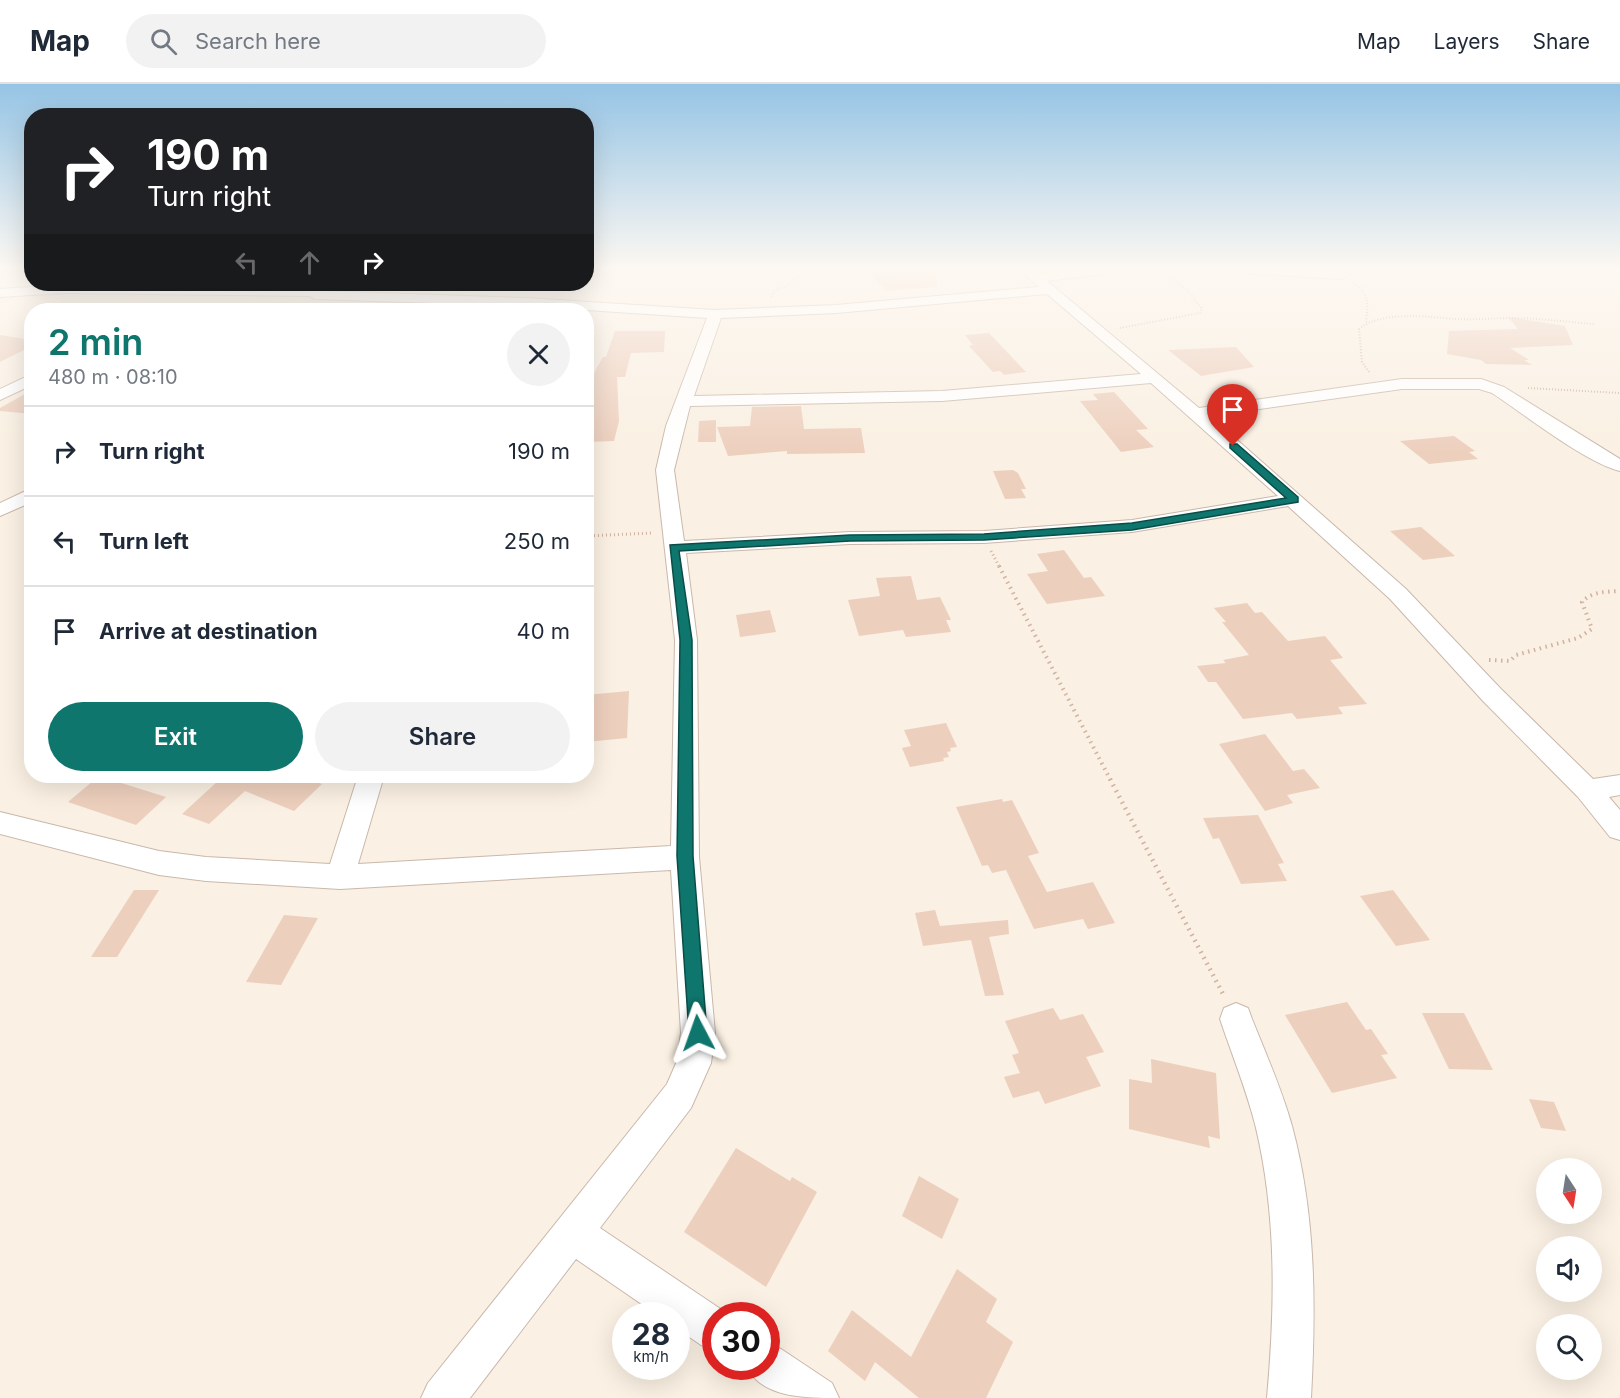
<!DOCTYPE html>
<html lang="en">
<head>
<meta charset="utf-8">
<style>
	:root { --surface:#fff; --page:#f2f2f3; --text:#1f2937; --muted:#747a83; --line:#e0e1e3; --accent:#0f766e }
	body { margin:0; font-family:Inter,sans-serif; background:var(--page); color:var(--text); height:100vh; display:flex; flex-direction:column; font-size:22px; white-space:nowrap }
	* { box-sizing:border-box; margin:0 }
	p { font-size:20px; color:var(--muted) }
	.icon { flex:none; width:33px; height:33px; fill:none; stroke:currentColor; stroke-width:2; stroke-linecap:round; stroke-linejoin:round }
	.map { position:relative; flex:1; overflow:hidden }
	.details { position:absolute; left:24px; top:219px; width:570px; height:480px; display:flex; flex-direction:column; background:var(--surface); border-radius:24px; box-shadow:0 6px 24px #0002 }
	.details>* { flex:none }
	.hud { position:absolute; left:24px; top:24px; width:570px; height:183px; border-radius:24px; box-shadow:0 6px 24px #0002; background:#202124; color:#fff; overflow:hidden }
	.needle { width:39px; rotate:168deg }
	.buttons { position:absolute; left:1536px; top:1074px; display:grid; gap:12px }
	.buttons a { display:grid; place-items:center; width:66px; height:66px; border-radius:50%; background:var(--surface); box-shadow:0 6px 24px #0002; font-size:30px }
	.speed { position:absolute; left:612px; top:1218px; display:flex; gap:12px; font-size:30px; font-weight:700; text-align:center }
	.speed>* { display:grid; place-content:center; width:78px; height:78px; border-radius:50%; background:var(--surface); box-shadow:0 6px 24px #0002; line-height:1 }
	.speed small { font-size:15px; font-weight:400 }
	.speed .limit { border:9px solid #d22; background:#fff; color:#111 }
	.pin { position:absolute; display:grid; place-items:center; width:51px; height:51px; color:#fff; margin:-62px -26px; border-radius:50% 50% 50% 0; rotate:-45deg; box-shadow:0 0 6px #0007 }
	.pin .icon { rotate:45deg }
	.me { position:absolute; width:66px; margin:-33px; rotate:356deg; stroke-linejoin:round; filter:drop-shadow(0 0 4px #0008) }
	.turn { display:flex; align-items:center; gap:21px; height:126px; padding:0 24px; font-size:27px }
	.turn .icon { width:78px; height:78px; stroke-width:2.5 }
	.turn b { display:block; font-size:42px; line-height:51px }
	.lanes { display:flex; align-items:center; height:57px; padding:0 24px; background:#0003; justify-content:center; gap:30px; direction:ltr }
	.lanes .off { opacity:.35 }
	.round { display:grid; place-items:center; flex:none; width:63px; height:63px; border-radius:32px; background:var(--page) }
	.head { display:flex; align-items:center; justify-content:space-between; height:102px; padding:0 24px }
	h1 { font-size:36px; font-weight:600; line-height:45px; color:var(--accent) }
	.cta { display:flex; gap:12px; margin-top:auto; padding:12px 24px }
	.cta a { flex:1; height:69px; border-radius:36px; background:var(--accent); color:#fff; font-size:24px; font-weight:600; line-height:69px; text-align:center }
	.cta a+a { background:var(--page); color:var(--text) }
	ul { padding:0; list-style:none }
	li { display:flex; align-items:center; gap:18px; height:90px; padding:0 24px; border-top:2px solid var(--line) }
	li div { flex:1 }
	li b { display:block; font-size:22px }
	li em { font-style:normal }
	header { display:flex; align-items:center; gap:36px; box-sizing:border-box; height:84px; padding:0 30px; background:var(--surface); border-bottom:2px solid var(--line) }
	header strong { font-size:28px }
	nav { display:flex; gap:33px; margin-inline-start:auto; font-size:21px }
	.search { width:420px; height:54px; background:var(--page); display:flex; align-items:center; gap:15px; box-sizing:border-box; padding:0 21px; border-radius:33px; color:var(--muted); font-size:22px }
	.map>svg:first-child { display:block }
	.building { fill:#edcfbd }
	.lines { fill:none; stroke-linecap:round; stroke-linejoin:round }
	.street-casing { stroke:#c9b8ab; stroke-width:2 }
	.path-far3 { stroke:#d1b2a1; stroke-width:2; stroke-dasharray:1 2; stroke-linecap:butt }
	.path-far2 { stroke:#d1b2a1; stroke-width:3; stroke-dasharray:1 3; stroke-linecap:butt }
	.path-far1 { stroke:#d1b2a1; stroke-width:4; stroke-dasharray:1.5 4.5; stroke-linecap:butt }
	.path { stroke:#d1b2a1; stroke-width:4.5; stroke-dasharray:1.5 5; stroke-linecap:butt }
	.street { fill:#fff; fill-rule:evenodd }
	.route { fill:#0f766e; stroke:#0a4d48; stroke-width:1.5 }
</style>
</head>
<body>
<header>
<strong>Map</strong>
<div class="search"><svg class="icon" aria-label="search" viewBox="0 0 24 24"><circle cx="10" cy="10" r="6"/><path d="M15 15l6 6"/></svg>Search here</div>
<nav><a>Map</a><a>Layers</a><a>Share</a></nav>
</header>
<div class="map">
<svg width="1620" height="1314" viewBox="0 0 1620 1314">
	<rect width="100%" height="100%" fill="#faf0e3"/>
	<g class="building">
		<polygon points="867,185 936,185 937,203 885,207"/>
		<polygon points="1508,233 1565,242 1573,261 1510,264 1529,276 1524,276 1532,281 1486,280 1481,276 1447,270 1449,247 1518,245"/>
		<polygon points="615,247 665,247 664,268 631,269 625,293 617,293 619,337 614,357 586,358 586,306 589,306 595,287 603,273 606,273"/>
		<polygon points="989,249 1026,288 1004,291 1000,287 993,288 969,262 973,261 965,251"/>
		<polygon points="0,251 32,256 32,262 0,278"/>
		<polygon points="1236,263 1254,283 1201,292 1168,266"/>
		<polygon points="32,306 32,330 0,327 0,324"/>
		<polygon points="1114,308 1148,345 1136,346 1154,363 1121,368 1080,317 1098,316 1093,310"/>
		<polygon points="801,322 804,345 861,344 865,369 787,370 787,367 728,372 717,343 750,342 752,323"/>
		<polygon points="716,336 716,358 698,358 699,337"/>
		<polygon points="1454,352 1475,367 1469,368 1478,375 1429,380 1400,357"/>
		<polygon points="1013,386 1018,389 1026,405 1021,405 1026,414 1005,415 993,387"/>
		<polygon points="1421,443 1455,472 1423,476 1390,447"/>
		<polygon points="1064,466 1084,494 1091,493 1105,512 1047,520 1027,490 1048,487 1037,470"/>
		<polygon points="911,492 917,516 940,513 951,536 946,536 951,548 906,553 903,546 859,552 848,516 880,512 876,494"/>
		<polygon points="1247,519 1255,529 1262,528 1288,557 1325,552 1343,574 1330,576 1367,620 1338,623 1343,630 1297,635 1292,629 1243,635 1216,598 1208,598 1197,582 1226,579 1223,576 1249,571 1222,538 1226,538 1214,524"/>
		<polygon points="770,526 776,548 740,553 736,531"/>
		<polygon points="629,607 627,654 586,658 586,611"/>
		<polygon points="946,639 957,663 950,664 951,667 947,668 949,673 943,674 944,677 910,683 902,664 911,662 904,646"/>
		<polygon points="1265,650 1293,687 1304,685 1320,704 1287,711 1293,719 1265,727 1219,660"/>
		<polygon points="99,692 166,713 136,741 68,718"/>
		<polygon points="209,692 300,692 322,700 294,727 245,707 209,740 182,730 219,696"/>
		<polygon points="1002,715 1003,718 1012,716 1039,769 1028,772 1047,808 1093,798 1115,839 1088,845 1083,835 1034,845 1006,786 992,789 988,781 982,782 956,723"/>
		<polygon points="1258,731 1284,779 1278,780 1287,797 1241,800 1219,754 1213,755 1203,734"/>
		<polygon points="134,806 159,806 117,873 91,873"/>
		<polygon points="1393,806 1430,856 1396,862 1360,812"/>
		<polygon points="935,826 940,842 1008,836 1009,850 989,853 1004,911 985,912 971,856 923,862 915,829"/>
		<polygon points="284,831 318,834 281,901 246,898"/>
		<polygon points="1347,918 1366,946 1371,945 1388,970 1381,971 1397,994 1332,1009 1285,931"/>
		<polygon points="1053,924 1060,936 1083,930 1104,968 1086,973 1101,1002 1045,1020 1039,1007 1013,1014 1004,993 1020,989 1012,971 1019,969 1005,937"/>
		<polygon points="1422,929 1464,929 1493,986 1449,985"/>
		<polygon points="1151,975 1216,989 1220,1055 1208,1052 1210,1064 1129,1045 1129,995 1152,999"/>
		<polygon points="1529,1015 1554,1018 1566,1047 1541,1044"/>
		<polygon points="736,1064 790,1097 792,1093 817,1108 766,1203 684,1148"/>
		<polygon points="919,1092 959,1115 942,1155 902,1132"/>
		<polygon points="957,1185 997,1215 986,1238 1013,1258 986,1314 919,1314 875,1278 865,1297 828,1267 852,1226 911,1273"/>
	</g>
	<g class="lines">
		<defs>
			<g id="street">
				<path d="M1019,185H1033L1039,190L1076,185H1116L1110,189L1047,197L1199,324L1402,295H1481L1504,303L1620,375V387C1586,379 1524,330 1492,309L1479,305H1402L1210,332L1406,505L1501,605L1593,695L1620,691V711L1609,713L1620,726V756L1610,753L1578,713L1483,617L1390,515L1288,422L1132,448L984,459L850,460L686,469L697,556L699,773L715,949L711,979L691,1024L600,1144L731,1232H716V1266L701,1261L676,1244V1232H659L576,1175L470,1314H421L428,1299L667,1000L677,977L681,949L671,786L340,805L206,797L159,791L0,750V728L159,767L206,773L330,780L358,692H384L358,780L671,762L675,556L656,386L666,342L707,234L526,222L315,215L309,212L63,209L0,213V205L63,201L317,204L323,207L526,214L715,226L836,221L1039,203ZM1047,210L1141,290L942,307L694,312L721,234L836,229ZM1151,299L1278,412L1132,436L984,447L850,448L684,457L674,386L690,322L942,317Z"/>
				<path d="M1240,185C1258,185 1338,182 1348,191L1342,195L1246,189Z"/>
				<polygon points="32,290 32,301 0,316 0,305"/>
				<polygon points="32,404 32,418 0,432 0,419"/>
				<path d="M1236,919L1248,924L1252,935C1266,970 1282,1006 1292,1042C1316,1131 1316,1223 1311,1314H1267C1275,1224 1277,1133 1256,1044C1247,1007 1232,971 1220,935L1224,924Z"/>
				<path d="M766,1259L781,1265L832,1299L839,1314C804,1314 762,1314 746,1282H766Z"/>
			</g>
		</defs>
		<use href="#street" class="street-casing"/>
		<g class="path-far3">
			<polyline points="799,192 820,188 822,185"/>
			<path d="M1352,198C1370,210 1368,219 1366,239"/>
			<polyline points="771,213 774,207 787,202 801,190 799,185"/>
			<polyline points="1120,244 1200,229 1202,225 1188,207 1160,185"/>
			<path d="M1369,288L1362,278L1359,245C1382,226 1429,233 1456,235C1475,236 1493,234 1512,234C1539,234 1567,238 1594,240"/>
			<polyline points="1528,304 1620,309"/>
		</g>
		<g class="path-far2">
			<polyline points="586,452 652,449"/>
			<polyline points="991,467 1000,484"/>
		</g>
		<g class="path-far1">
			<polyline points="999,482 1111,697"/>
			<path d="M1489,576L1510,577L1516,571L1578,554L1592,545L1582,518C1592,507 1606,508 1620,507"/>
		</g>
		<polyline class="path" points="1110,695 1224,912"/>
		<use href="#street" class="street"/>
	</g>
	<linearGradient id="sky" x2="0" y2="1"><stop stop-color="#95c4e5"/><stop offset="0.5" stop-color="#fdf8f2"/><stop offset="1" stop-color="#fdf8f2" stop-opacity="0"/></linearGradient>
	<rect width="1620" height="369" fill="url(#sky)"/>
	<polygon class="route" points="1230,360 1237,360 1298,413 1298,418 1132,446 984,456 850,457 679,467 692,556 693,772 707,949 704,955 698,958 692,955 689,949 677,772 680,556 670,461 850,451 984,450 1132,439 1286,414 1230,364"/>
</svg>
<div class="buttons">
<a><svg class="needle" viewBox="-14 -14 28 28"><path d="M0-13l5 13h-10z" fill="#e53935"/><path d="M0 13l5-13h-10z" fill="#747a83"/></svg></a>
<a><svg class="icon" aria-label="sound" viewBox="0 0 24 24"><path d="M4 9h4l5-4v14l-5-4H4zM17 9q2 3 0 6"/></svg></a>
<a><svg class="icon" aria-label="search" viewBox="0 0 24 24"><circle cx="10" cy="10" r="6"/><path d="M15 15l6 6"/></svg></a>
</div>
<div class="speed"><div>28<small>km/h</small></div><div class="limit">30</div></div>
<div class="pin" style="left:1233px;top:362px;background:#d93025"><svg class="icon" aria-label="arrive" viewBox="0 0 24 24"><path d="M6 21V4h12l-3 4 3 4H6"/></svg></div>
<svg class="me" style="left:698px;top:949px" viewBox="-20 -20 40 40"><path d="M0-17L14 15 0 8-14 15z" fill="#0f766e" stroke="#fff" stroke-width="4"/></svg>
<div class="hud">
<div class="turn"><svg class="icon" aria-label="right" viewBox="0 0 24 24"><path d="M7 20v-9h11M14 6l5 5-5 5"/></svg><div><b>190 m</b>Turn right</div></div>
<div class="lanes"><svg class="icon off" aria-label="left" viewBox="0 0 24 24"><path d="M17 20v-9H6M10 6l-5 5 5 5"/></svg><svg class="icon off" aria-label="ahead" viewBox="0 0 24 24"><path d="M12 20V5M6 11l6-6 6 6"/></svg><svg class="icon" aria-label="right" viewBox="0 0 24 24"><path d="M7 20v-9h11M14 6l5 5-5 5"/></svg></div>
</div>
<section class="details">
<div class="head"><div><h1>2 min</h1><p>480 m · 08:10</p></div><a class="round"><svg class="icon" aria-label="close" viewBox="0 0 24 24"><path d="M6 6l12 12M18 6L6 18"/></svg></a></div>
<ul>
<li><svg class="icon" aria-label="right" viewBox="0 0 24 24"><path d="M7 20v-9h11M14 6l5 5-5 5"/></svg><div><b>Turn right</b></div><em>190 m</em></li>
<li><svg class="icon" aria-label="left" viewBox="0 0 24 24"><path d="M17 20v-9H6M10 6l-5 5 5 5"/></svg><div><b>Turn left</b></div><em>250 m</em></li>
<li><svg class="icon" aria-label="arrive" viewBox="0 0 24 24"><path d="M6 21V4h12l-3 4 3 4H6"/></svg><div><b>Arrive at destination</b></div><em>40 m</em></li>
</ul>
<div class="cta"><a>Exit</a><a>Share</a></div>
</section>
</div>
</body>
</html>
